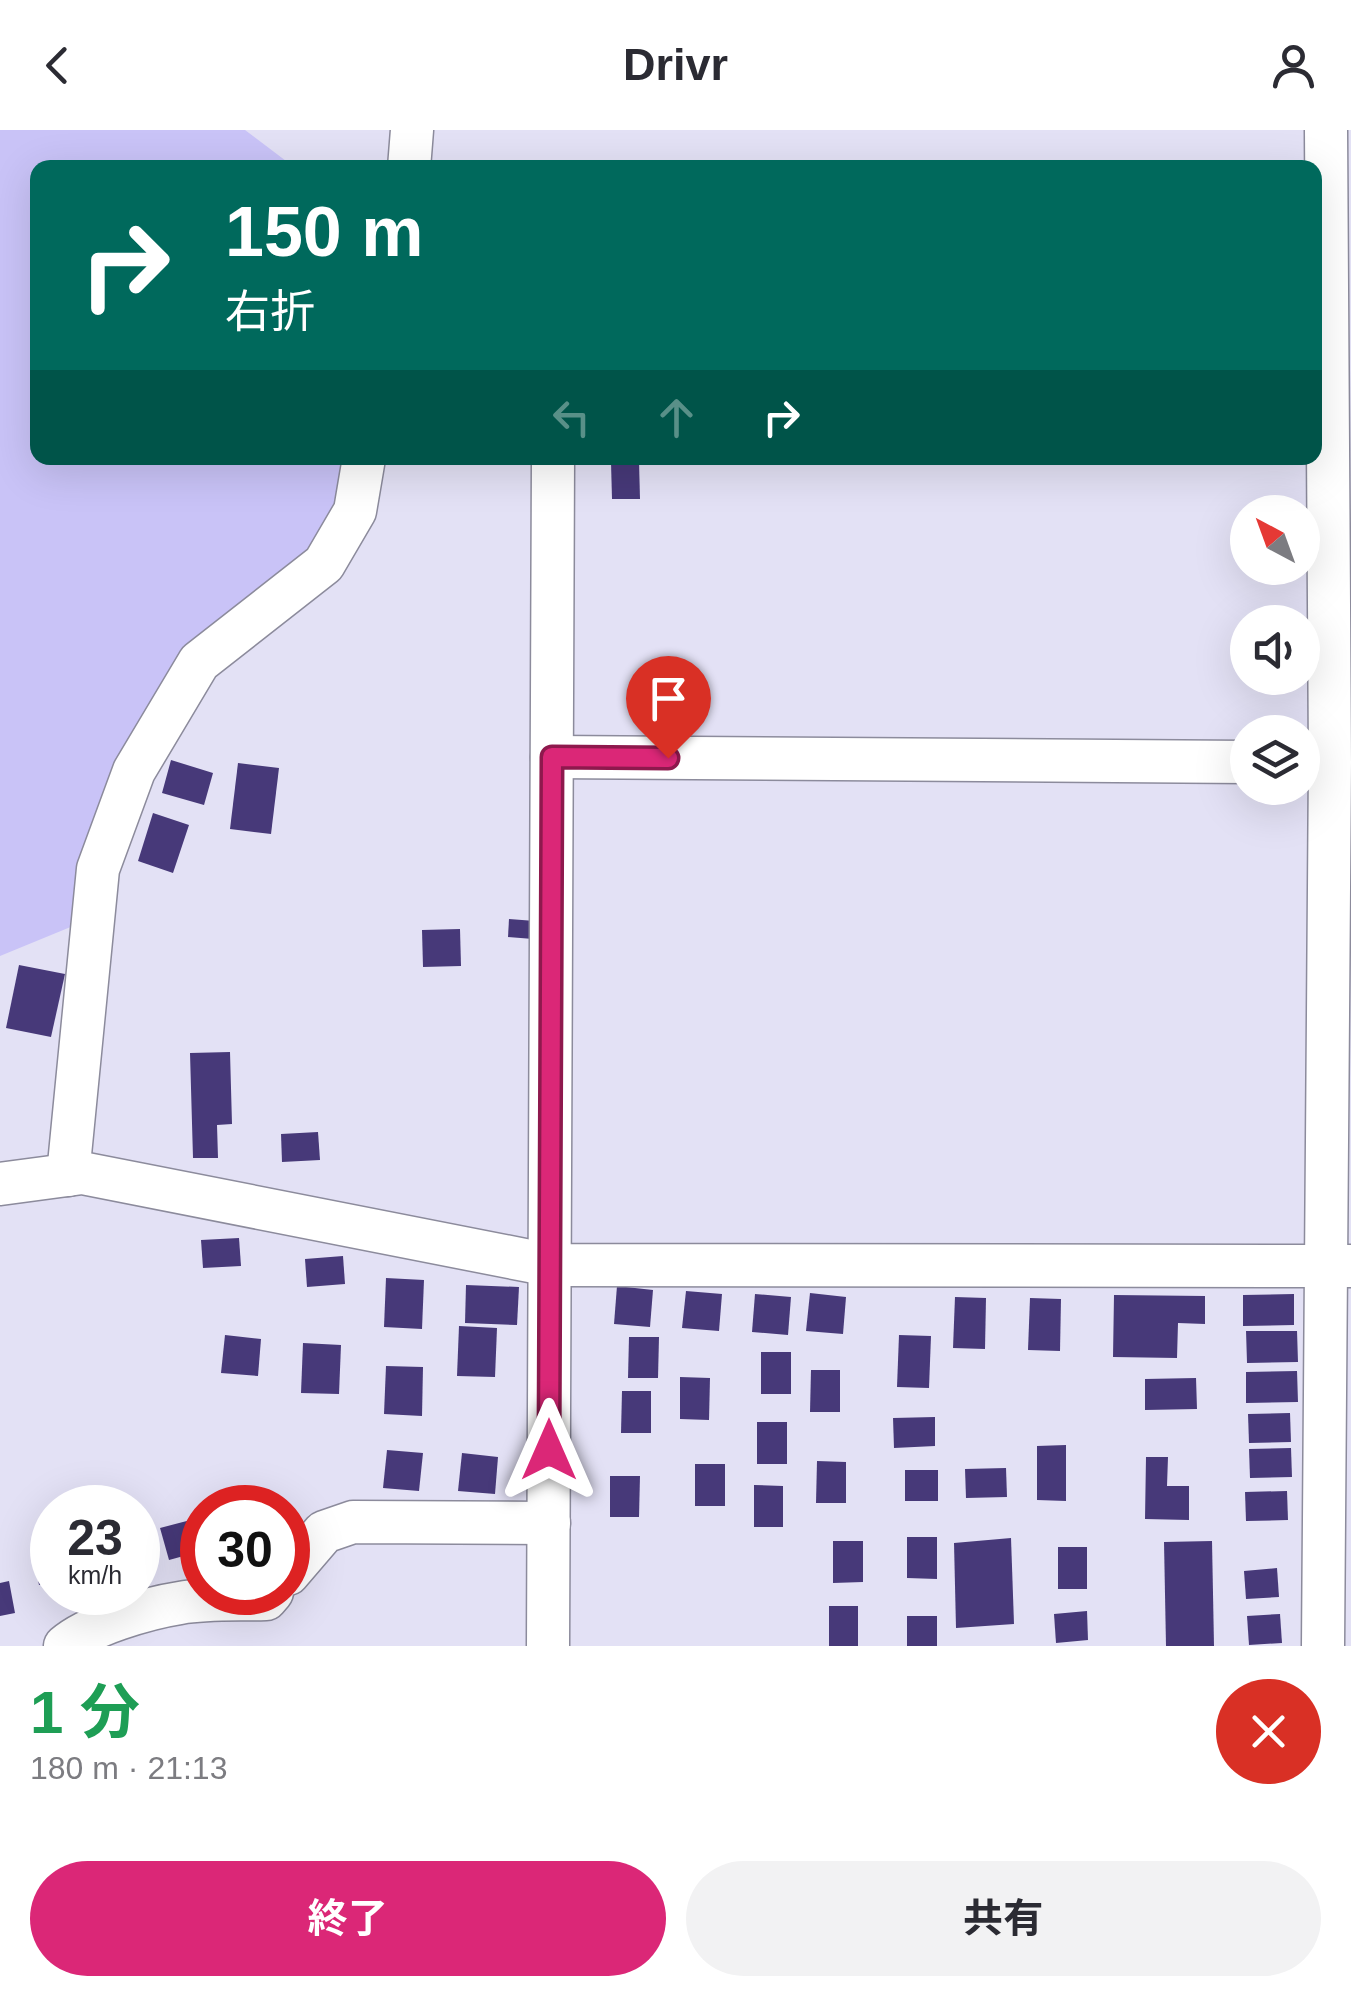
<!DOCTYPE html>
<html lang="ja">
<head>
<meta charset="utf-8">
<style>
	:root { --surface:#fff; --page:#f2f2f3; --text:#2b2b33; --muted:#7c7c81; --accent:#db2777 }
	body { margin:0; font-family:Arial,"Noto Sans JP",sans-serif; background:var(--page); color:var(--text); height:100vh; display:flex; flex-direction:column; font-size:38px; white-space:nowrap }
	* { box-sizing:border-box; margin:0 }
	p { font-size:32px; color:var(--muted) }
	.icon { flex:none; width:55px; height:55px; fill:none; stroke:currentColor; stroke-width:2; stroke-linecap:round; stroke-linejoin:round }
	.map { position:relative; height:1516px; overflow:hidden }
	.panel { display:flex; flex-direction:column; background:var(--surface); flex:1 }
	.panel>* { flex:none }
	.banner { position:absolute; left:30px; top:30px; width:1292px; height:305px; border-radius:20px; box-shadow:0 10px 40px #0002; background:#00695c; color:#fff; overflow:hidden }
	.needle { width:65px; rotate:319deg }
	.fabs { position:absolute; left:1230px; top:365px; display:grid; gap:20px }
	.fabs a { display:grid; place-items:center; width:90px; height:90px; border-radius:50%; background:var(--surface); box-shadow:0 10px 40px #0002; font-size:50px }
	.speed { position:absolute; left:30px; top:1355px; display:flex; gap:20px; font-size:50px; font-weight:700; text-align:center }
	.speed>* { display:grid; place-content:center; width:130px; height:130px; border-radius:50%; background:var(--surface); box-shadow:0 10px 40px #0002; line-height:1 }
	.speed small { font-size:25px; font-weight:400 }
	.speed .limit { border:15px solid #d22; background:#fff; color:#111 }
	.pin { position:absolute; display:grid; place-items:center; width:85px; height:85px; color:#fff; margin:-102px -42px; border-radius:50% 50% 50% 0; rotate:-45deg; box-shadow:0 0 10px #0007 }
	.pin .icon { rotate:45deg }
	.me { position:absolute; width:110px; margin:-55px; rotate:0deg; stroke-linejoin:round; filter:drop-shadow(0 0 8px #0008) }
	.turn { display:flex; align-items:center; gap:35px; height:210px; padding:0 30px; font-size:45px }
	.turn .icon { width:130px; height:130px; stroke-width:2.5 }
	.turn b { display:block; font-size:70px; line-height:85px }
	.lanes { display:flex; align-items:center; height:95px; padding:0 30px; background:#0003; justify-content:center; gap:50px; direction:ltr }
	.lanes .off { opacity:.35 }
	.round { display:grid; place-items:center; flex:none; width:105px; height:105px; border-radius:52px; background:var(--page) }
	.summary { display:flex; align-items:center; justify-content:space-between; height:170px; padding:0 30px }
	h1 { font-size:60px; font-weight:700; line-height:75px; color:#1e9e55 }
	.primary-button { display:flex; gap:20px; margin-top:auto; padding:20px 30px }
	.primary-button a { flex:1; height:115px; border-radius:60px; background:var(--accent); color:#fff; font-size:40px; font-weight:700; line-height:115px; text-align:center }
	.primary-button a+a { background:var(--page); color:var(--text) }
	header { display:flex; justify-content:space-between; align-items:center; height:130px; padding:0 30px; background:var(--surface); font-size:45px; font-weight:700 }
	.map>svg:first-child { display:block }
	.green { fill:#c9c3f7 }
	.building { fill:#473979 }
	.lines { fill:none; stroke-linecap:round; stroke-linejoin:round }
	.minor-casing { stroke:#8c8b9c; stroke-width:45 }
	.minor { stroke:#fff; stroke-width:42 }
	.route-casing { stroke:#8e194d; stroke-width:25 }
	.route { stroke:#db2777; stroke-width:18 }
</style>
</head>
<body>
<header><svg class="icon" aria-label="back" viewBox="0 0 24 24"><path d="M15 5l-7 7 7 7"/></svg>Drivr<svg class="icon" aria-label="person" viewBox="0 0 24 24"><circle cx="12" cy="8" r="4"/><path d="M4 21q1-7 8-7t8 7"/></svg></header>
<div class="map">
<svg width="1351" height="1516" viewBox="0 0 1351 1516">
	<rect width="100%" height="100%" fill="#e3e1f5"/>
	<polygon class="green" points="0,0 245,0 294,37 38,38 38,328 352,328 322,420 171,536 86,735 73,796 0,826"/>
	<g class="building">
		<polygon points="639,331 640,369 612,369 611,332"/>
		<polygon points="171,630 213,643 204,675 162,663"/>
		<polygon points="238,633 279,638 271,704 230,699"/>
		<polygon points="153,683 189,695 173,743 138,731"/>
		<polygon points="509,789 535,791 533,809 508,807"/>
		<polygon points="460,799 461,836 423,837 422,800"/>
		<polygon points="19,835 65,844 51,907 6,898"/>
		<polygon points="230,922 232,994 217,995 218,1028 193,1028 190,923"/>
		<polygon points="318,1002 320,1030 282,1032 281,1004"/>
		<polygon points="239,1108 241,1136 203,1138 201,1110"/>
		<polygon points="343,1126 345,1154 307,1157 305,1129"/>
		<polygon points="386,1148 424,1150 422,1199 384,1197"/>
		<polygon points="466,1155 519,1157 517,1195 465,1193"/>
		<polygon points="617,1156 653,1160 650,1197 614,1194"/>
		<polygon points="686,1161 722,1164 719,1201 682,1198"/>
		<polygon points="810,1163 846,1167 843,1204 806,1201"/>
		<polygon points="755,1164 791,1167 788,1205 752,1202"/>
		<polygon points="1294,1164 1294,1195 1243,1196 1243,1165"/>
		<polygon points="1114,1165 1205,1166 1205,1194 1178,1193 1177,1228 1113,1227"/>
		<polygon points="955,1167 986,1168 985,1219 953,1218"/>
		<polygon points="1030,1168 1061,1169 1060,1221 1028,1220"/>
		<polygon points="459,1196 497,1198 495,1247 457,1246"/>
		<polygon points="1246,1201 1297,1201 1298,1232 1247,1233"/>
		<polygon points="225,1205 261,1209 258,1246 221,1243"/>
		<polygon points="899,1205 931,1206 929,1258 897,1257"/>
		<polygon points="629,1207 659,1207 658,1248 628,1248"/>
		<polygon points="303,1213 341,1215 339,1264 301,1263"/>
		<rect x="761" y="1222" width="30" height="42"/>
		<polygon points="386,1236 423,1237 422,1286 384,1284"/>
		<polygon points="811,1240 840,1240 840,1282 810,1282"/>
		<polygon points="1297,1241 1298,1272 1246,1273 1246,1242"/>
		<polygon points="680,1247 710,1248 709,1290 680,1289"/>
		<polygon points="1196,1248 1197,1279 1145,1280 1145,1249"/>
		<polygon points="622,1261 651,1261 651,1303 621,1303"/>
		<polygon points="1290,1283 1291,1312 1249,1313 1248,1284"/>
		<polygon points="935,1287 935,1316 894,1318 893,1288"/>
		<rect x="757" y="1292" width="30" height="42"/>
		<polygon points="1066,1315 1066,1371 1037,1370 1037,1316"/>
		<polygon points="1291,1318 1292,1347 1250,1348 1249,1319"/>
		<polygon points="387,1320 423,1323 419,1361 383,1358"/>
		<polygon points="462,1323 498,1327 495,1364 458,1361"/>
		<polygon points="1146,1327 1168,1327 1167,1356 1189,1356 1189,1390 1145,1389"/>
		<polygon points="817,1331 846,1332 846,1373 816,1373"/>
		<rect x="695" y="1334" width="30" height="42"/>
		<polygon points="1006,1338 1007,1367 966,1368 965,1339"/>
		<rect x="905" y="1340" width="33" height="31"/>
		<polygon points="610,1346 640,1346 639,1387 610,1387"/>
		<polygon points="754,1355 783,1356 783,1397 754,1397"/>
		<polygon points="1287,1361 1288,1390 1246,1391 1245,1362"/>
		<polygon points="202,1387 202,1421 169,1430 160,1398"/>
		<polygon points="141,1406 153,1447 138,1451 138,1407"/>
		<polygon points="907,1407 937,1407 937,1449 907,1448"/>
		<polygon points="1011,1408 1014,1494 956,1498 954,1413"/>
		<polygon points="833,1411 863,1411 863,1452 833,1453"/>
		<polygon points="1212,1411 1214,1516 1166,1516 1164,1412"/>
		<rect x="1058" y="1417" width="29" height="42"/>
		<polygon points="52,1420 52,1453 39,1455 33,1425"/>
		<polygon points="1277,1438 1279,1467 1246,1469 1244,1441"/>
		<polygon points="9,1451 15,1483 0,1486 0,1453"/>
		<rect x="829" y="1476" width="29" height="40"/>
		<polygon points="1087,1481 1088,1510 1056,1513 1054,1484"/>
		<polygon points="1280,1484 1282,1513 1249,1515 1247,1486"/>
		<rect x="907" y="1486" width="30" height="30"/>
	</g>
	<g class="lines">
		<defs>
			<g id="minor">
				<polyline points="409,38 412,0"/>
				<polyline points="552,627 1248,632"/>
				<polyline points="68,1045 98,739 134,641 199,532 324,434 355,381 364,328"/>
				<polyline points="0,1054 82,1043 550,1135 1350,1136"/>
				<polyline points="288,1444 324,1402 353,1392 549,1393"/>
				<path d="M65,1516C89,1495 148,1478 180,1473C208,1468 238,1470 266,1469L272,1462"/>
				<polyline points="548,1516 553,328"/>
				<polyline points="1323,1516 1330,632 1326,0"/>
			</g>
		</defs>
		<use href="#minor" class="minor-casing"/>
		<use href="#minor" class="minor"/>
	</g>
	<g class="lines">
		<defs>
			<polyline id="route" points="549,1320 552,627 668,628"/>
		</defs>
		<use href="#route" class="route-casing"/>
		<use href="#route" class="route"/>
	</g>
</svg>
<div class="fabs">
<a><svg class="needle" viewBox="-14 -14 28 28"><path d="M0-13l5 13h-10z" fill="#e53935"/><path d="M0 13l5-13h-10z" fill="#7c7c81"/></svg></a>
<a><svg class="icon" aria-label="sound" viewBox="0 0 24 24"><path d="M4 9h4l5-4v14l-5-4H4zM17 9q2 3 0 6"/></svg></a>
<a><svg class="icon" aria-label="layers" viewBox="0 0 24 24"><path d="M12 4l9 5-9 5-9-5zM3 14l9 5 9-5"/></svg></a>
</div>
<div class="speed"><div>23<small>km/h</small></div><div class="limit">30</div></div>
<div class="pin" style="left:668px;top:628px;background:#d93025"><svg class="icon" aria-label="arrive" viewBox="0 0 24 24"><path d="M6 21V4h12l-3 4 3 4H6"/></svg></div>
<svg class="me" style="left:549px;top:1320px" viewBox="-20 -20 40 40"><path d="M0-17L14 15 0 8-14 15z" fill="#db2777" stroke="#fff" stroke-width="4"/></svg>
<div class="banner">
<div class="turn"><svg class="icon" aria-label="right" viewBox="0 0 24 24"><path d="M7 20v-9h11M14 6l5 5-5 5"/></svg><div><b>150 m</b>右折</div></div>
<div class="lanes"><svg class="icon off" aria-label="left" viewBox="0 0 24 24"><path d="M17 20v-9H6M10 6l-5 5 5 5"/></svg><svg class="icon off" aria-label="ahead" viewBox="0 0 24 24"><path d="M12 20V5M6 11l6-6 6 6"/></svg><svg class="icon" aria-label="right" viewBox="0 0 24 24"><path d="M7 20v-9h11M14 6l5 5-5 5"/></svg></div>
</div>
</div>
<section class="panel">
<div class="summary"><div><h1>1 分</h1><p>180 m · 21:13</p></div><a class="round" style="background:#d93025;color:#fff"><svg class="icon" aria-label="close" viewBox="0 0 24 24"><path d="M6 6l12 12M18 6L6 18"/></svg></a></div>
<div class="primary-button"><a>終了</a><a>共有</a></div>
</section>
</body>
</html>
